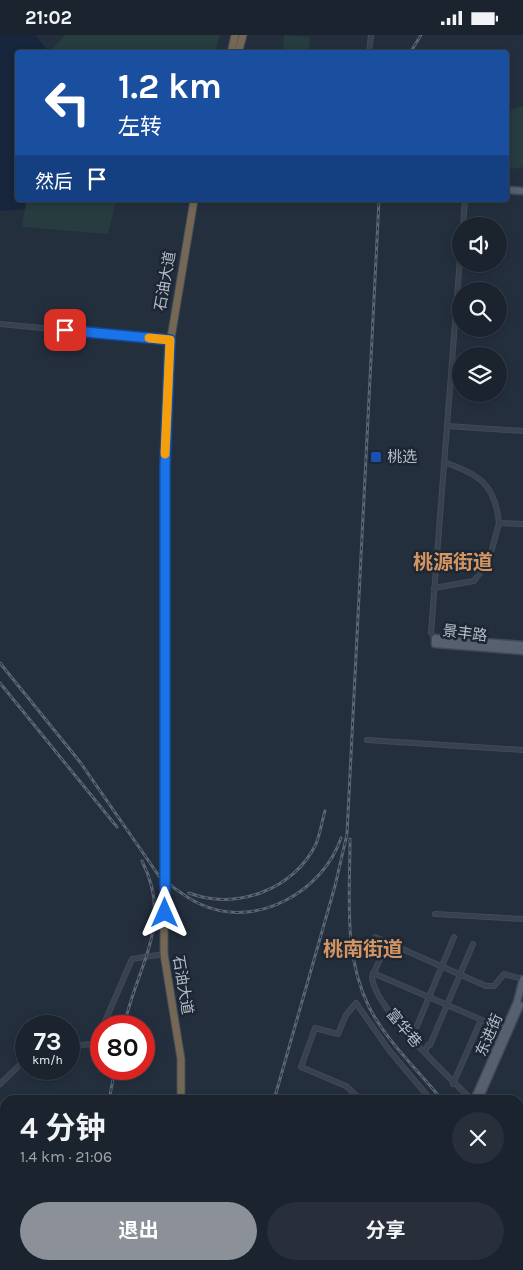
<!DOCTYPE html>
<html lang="zh">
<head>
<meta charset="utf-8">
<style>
	:root { --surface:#1b232e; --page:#282f3a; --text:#f1f3f6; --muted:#a0a4aa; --line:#39404a; --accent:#8c9099 }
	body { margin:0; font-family:Karla,"Noto Sans SC",sans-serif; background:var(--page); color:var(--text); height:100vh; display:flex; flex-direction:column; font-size:19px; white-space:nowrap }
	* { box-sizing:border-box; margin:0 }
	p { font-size:16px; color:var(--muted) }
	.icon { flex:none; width:28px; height:28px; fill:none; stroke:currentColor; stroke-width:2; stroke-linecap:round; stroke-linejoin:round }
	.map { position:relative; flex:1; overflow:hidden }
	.details { position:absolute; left:0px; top:1060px; width:524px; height:175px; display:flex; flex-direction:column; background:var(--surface); border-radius:15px 15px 0 0; box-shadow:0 2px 8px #0003,0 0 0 1px var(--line) }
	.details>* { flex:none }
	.guide { position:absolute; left:15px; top:15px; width:494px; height:152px; border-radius:5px; box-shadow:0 2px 8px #0003,0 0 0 1px var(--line); background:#1a4fa0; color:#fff; overflow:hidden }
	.buttons { position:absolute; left:452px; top:182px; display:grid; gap:10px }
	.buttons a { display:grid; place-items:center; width:55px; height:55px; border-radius:50%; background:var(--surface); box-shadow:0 2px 8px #0003,0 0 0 1px var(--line); font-size:25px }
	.speed { position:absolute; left:15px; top:980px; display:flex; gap:10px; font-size:25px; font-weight:700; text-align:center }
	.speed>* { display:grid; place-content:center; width:65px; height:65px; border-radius:50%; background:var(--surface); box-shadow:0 2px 8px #0003,0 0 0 1px var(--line); line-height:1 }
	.speed small { font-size:12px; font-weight:400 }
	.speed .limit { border:8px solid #d22; background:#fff; color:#111 }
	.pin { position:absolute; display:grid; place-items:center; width:42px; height:42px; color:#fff; margin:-21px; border-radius:10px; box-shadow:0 2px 8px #0006 }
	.me { position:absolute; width:55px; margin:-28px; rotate:0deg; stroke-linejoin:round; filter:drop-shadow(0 0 4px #0008) }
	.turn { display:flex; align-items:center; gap:18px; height:105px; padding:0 20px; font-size:22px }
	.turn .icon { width:65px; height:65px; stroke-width:2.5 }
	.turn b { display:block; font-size:35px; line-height:42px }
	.then { display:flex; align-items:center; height:48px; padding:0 20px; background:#0003; gap:10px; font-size:19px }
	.round { display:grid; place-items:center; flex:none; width:52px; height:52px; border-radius:26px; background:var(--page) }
	.head { display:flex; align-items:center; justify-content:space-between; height:85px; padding:0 20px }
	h1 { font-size:30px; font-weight:700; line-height:38px }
	.primary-button { display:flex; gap:10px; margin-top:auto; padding:10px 20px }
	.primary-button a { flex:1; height:58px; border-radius:30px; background:var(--accent); color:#fff; font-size:20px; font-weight:700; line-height:58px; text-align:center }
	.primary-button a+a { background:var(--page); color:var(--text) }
	.status { display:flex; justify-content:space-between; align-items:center; height:35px; padding:0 25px; background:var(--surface); direction:ltr }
	.status svg { height:14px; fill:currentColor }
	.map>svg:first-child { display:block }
	.green { fill:#263c3f }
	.water { fill:#17263c }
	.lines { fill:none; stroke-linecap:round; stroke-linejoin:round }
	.street-casing { stroke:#414a57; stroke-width:6 }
	.primary-casing { stroke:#414a57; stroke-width:9 }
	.highway-casing { stroke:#434c59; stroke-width:9 }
	.street { stroke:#38414e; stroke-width:4 }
	.primary { stroke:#56606e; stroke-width:6 }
	.highway { stroke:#746855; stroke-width:7 }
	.rail-casing { stroke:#5a6575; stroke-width:3 }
	.rail { stroke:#1d2633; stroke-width:1; stroke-dasharray:4; stroke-linecap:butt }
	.route-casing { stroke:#114b97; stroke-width:12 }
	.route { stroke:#1a73e8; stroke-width:9 }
	.slow { stroke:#f59e0b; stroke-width:9 }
	.transit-dot { fill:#1a4fb4; stroke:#1d2633; stroke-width:2 }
	.labels { text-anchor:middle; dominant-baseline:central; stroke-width:5; stroke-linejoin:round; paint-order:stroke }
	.street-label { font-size:15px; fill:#b4bcc9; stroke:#1d2633 }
	.poi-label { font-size:15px; fill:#b4bcc9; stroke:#1d2633; text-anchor:start }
	.district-label { font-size:20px; font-weight:bold; fill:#d59563; stroke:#1d2633 }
</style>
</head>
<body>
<div class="status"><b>21:02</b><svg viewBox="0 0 49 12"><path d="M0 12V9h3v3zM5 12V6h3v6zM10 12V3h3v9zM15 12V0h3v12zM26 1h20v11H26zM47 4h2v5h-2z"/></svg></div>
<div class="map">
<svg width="523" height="1235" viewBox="0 0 523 1235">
	<rect width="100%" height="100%" fill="#242f3e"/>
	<g class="green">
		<polygon points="65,0 220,0 215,17 48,18"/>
		<polygon points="284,0 310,2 309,17 283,17"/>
		<polygon points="517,72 523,72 523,132 513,134 506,130 506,78"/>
		<polygon points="26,165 116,165 108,199 22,192"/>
	</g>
	<polygon class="water" points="0,0 35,0 49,17 18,18 18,165 26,165 25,174 0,176"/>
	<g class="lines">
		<defs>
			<g id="street">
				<polyline points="369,18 371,0"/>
				<polyline points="463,191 465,165"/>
				<polyline points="0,289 170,305"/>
				<polyline points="447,391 523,396"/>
				<path d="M444,427C479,440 495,448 499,488L523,489"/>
				<polyline points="434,553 474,546 489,525 499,488"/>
				<polyline points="435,603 431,598 461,210"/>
				<polyline points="367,705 523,715"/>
				<polyline points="435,879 523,884"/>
				<polyline points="375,902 486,951 494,951 504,939 523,944"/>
				<path d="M387,908L372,942C374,973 449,1042 472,1065"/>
				<polyline points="373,938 505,995"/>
				<polyline points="103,991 132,924 164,919"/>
				<polyline points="417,991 454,902"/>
				<polyline points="69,1011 93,1009 101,995"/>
				<polyline points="425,1017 428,1010 430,1010 473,909"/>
				<polyline points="0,1049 26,1024"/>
				<polyline points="453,1049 481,985"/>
				<polyline points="361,1065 346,1051 301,1032 315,993 338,999 346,980 356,968 389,1015 431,1065"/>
				<polyline points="519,1076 523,1076"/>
				<polyline points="519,1089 523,1091"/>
			</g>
			<g id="primary">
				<polyline points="506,155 523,156"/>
				<polyline points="523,610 435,603 435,609 523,616"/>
				<polyline points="479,1064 520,970"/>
				<polyline points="474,1065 517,967 523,944"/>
				<polyline points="396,1235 398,1230"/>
				<polyline points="402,1235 404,1230"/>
			</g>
			<g id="highway">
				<polyline points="231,18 235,0"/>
				<polyline points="238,18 243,0"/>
				<polyline points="181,1065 181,1024 164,919 165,411 170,309 194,165"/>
				<polyline points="160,1230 160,1235"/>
			</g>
		</defs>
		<use href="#street" class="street-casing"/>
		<use href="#primary" class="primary-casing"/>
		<use href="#highway" class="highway-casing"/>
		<use href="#street" class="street"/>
		<use href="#primary" class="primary"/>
		<use href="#highway" class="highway"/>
		<defs>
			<g id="rail">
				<polyline points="410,18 421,0"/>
				<path d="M0,628L80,727L159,841C172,851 184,862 200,869C255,895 323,857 341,803"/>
				<polyline points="0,648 117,792"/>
				<path d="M350,804C350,861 343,920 369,972C387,1007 418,1035 442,1065"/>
				<path d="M189,858C235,876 294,855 316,809C320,799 322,786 325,776"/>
				<path d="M124,991C137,930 174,889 142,826"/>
				<polyline points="109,1065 115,1034"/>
				<polyline points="274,1065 335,851 347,799 379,165"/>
				<polyline points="519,1159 523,1164"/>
				<polyline points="237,1235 237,1230"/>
			</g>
		</defs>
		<use href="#rail" class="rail-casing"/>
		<use href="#rail" class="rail"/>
	</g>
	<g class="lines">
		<defs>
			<polyline id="route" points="65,295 170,305 165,430 165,878"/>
		</defs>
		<use href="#route" class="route-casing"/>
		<use href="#route" class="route"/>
		<polyline class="slow" points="149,303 170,305 165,419"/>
	</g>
	<rect class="transit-dot" x="370" y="416" width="12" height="12" rx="2.5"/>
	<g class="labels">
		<g class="street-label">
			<text transform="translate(165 246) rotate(-80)">石油大道</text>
			<text transform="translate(465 598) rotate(7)">景丰路</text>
			<text transform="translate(183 950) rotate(81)">石油大道</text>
			<text transform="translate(404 993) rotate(50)">富华巷</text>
			<text transform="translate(489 1000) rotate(-66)">东进街</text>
		</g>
		<g class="poi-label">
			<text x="387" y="422">桃选</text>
		</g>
		<g class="district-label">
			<text x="453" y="527">桃源街道</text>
			<text x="363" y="914">桃南街道</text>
		</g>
	</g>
</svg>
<div class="buttons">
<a><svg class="icon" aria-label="sound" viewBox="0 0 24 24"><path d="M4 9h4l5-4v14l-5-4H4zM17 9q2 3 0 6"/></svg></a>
<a><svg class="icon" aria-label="search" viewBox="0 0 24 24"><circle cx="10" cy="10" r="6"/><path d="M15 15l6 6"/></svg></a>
<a><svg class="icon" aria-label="layers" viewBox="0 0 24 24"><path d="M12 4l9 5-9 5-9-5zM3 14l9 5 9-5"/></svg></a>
</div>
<div class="speed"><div>73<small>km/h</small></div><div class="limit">80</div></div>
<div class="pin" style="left:65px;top:295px;background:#d93025"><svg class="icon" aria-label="arrive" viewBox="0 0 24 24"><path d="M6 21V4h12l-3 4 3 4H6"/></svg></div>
<svg class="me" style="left:165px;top:878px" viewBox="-20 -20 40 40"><path d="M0-17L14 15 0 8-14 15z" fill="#1a73e8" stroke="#fff" stroke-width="4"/></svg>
<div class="guide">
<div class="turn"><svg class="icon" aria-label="left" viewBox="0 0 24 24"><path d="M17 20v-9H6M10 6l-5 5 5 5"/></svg><div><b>1.2 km</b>左转</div></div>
<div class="then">然后<svg class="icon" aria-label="arrive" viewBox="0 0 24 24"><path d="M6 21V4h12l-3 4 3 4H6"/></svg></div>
</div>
<section class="details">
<div class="head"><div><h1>4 分钟</h1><p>1.4 km · 21:06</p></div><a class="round"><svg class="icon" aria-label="close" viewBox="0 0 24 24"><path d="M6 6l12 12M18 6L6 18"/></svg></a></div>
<div class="primary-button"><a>退出</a><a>分享</a></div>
</section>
</div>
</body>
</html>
